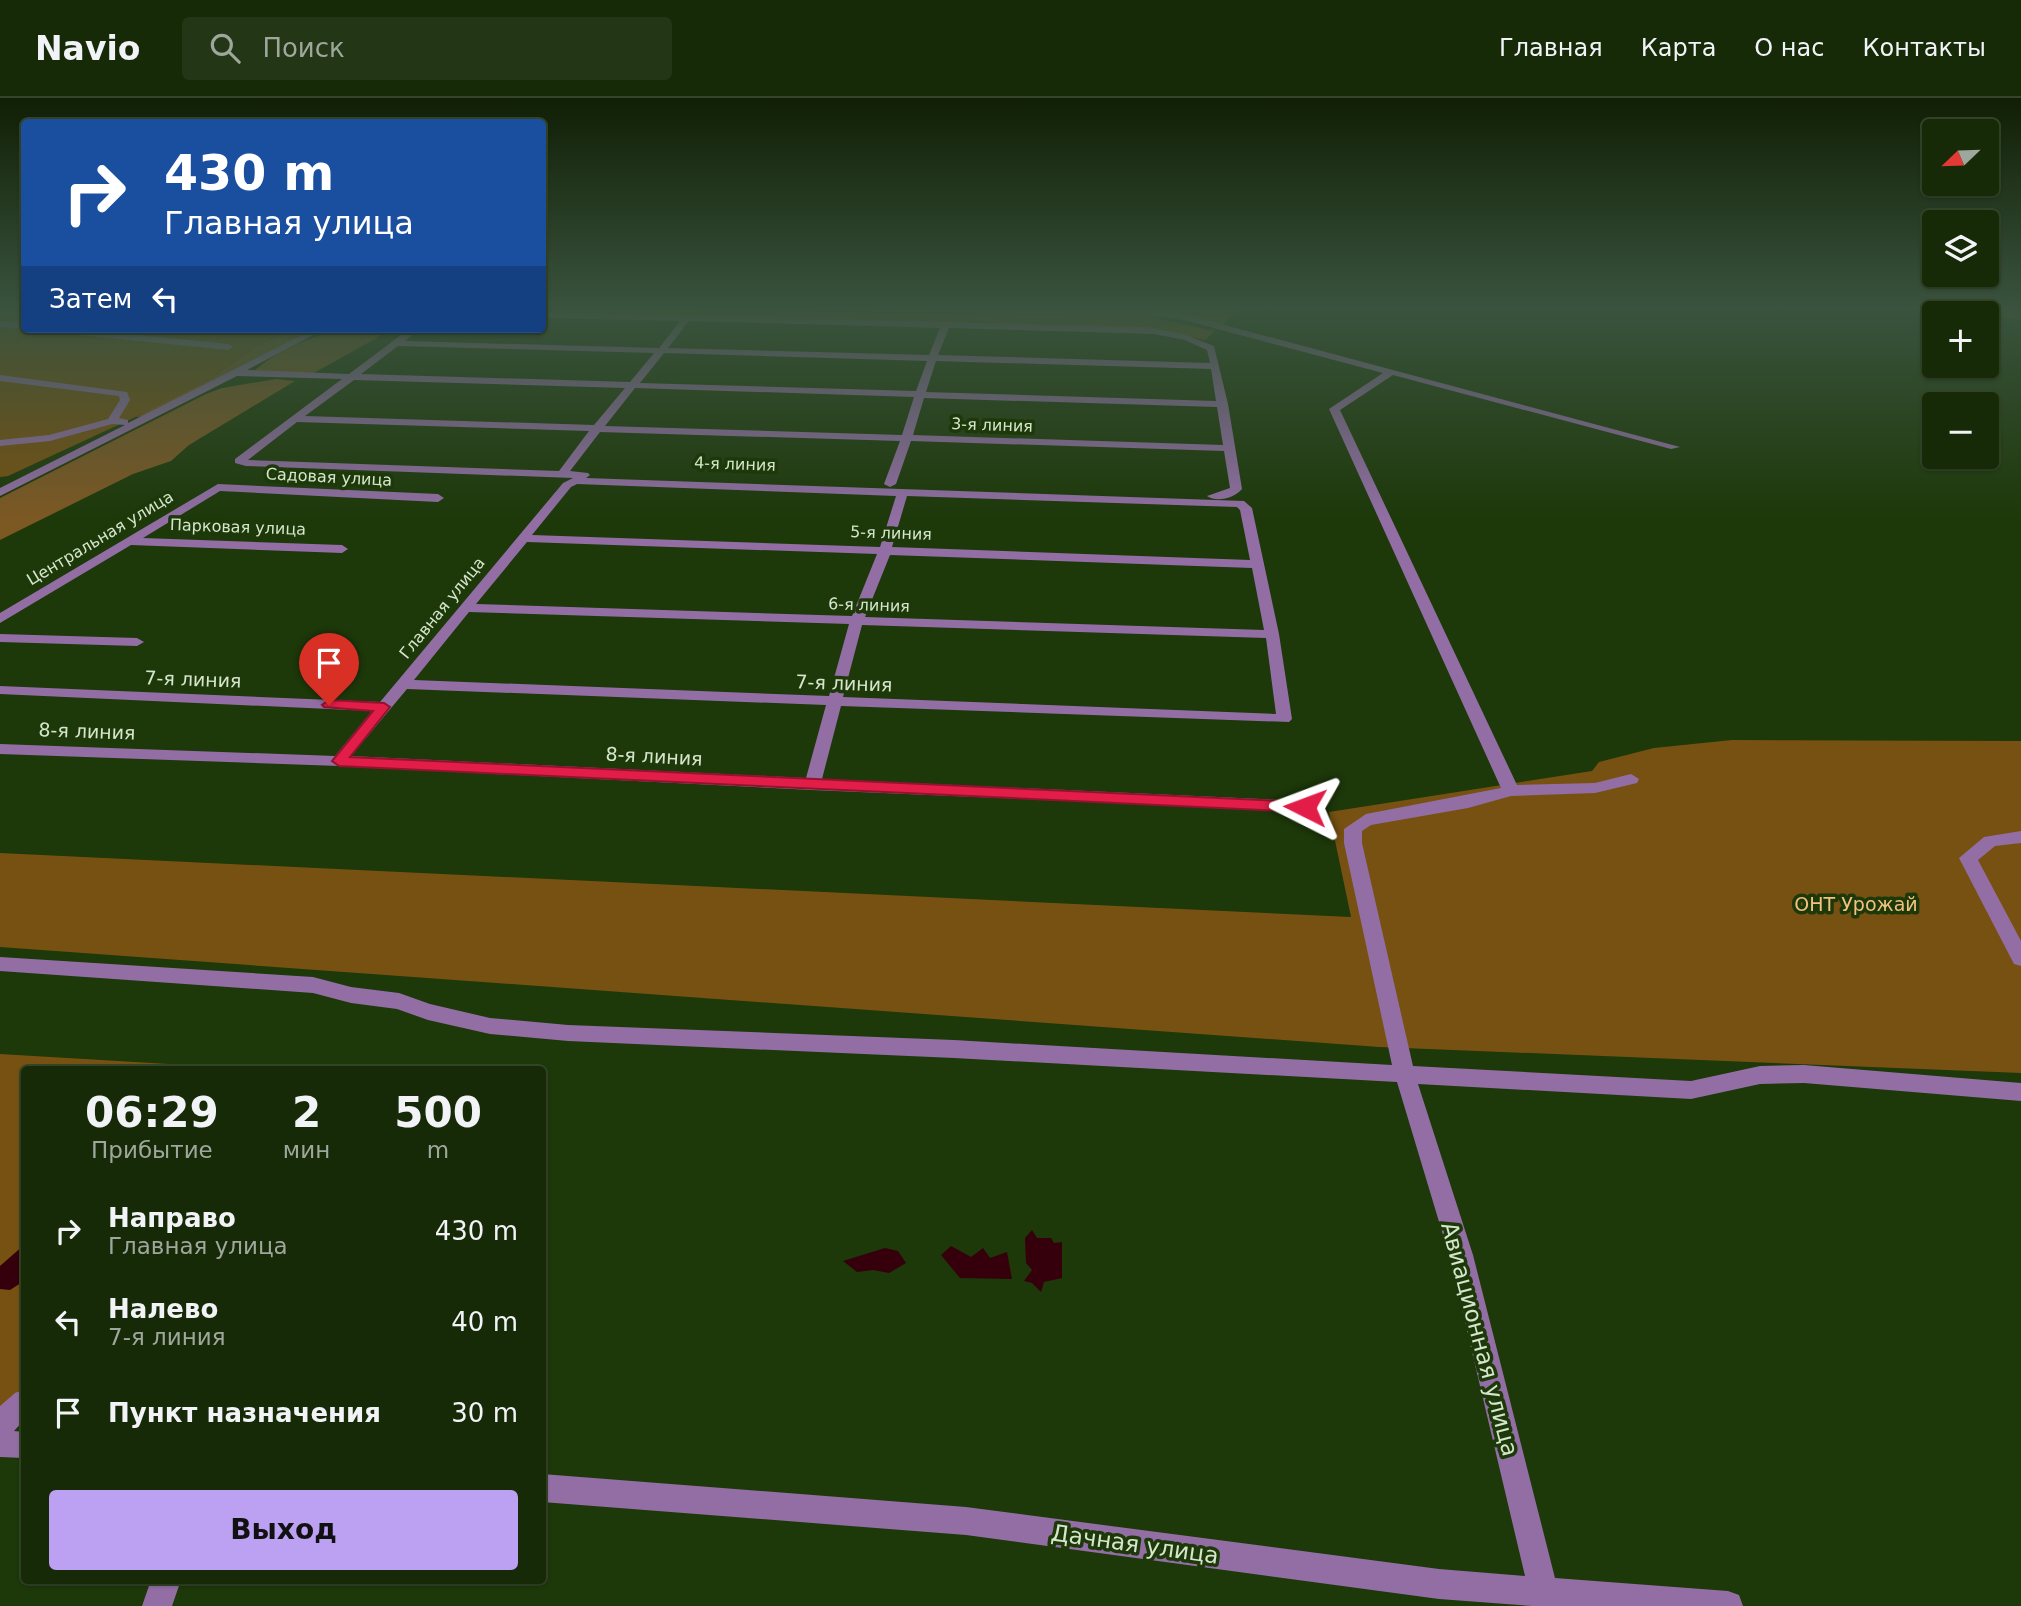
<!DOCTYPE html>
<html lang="ru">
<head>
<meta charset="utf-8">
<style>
	:root { --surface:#162a07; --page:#233615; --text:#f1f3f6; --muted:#9ea79b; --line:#354628; --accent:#bca0f2 }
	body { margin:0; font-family:"DejaVu Sans",sans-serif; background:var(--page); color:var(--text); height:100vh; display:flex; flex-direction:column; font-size:26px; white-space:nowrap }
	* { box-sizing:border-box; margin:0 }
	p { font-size:23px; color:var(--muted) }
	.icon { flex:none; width:38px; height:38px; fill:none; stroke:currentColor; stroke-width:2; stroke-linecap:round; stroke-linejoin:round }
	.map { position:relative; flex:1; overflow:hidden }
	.details { position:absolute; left:21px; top:968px; width:525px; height:518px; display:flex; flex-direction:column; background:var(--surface); border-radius:7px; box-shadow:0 2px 5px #0004,0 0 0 2px var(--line) }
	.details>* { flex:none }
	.top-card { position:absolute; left:21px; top:21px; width:525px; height:214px; border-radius:7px; box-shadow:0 2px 5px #0004,0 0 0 2px var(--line); background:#1a4fa0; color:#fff; overflow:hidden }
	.needle { width:46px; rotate:247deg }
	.controls { position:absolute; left:1922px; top:21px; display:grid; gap:14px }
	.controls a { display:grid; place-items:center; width:77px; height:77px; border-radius:7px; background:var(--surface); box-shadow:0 2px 5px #0004,0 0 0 2px var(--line); font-size:35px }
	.pin { position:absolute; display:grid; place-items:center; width:60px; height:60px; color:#fff; margin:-72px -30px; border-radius:50% 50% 50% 0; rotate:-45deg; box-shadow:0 0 7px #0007 }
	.pin .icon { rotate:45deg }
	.me { position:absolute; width:77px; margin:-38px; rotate:273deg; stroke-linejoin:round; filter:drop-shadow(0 0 5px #0008) }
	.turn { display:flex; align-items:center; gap:24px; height:147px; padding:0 28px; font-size:32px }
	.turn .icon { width:91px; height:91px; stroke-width:2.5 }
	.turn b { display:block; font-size:49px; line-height:60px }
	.then { display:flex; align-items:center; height:66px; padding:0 28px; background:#0003; gap:14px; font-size:26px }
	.eta { display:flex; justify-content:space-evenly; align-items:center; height:119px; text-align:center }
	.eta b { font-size:42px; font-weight:700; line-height:49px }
	.action { display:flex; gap:14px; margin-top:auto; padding:14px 28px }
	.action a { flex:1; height:80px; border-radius:7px; background:var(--accent); color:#111; font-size:28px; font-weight:700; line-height:80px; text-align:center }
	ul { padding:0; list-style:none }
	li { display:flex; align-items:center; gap:21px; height:91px; padding:0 28px }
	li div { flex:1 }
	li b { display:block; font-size:26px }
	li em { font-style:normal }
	header { display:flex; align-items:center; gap:42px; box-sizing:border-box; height:98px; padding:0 35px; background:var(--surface); border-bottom:2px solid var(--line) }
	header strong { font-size:33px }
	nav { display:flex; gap:38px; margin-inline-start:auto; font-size:24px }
	.search { width:490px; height:63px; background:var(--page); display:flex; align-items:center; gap:18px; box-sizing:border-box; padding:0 24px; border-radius:7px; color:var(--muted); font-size:26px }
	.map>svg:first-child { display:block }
	.green { fill:#775111 }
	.forest { fill:#7c5823 }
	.water { fill:#35000c }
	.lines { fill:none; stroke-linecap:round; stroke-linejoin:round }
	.minor { fill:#926ea4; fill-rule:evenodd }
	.route { fill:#e11d48; stroke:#92132f; stroke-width:2 }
	.labels { text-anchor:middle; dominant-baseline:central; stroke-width:7; stroke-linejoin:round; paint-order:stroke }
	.far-street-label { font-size:16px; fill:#d5e6cc; stroke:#1d3809 }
	.street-label { font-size:19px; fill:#d5e6cc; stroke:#1d3809 }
	.park-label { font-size:19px; fill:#f3c27f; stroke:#1d3809 }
	.near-street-label { font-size:23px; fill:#d5e6cc; stroke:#1d3809 }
</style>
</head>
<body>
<header>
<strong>Navio</strong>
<div class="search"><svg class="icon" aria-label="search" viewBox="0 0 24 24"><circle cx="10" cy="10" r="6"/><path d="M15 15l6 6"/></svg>Поиск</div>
<nav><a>Главная</a><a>Карта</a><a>О нас</a><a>Контакты</a></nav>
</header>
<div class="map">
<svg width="2021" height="1508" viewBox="0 0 2021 1508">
	<rect width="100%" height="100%" fill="#1d3809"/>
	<g class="green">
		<polygon points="0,210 24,210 24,231 243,231 285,234 256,248 212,280 157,309 8,378 0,379"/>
		<polygon points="1732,642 2021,643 2021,975 1379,949 0,849 0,755 1351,819 1329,714 1592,673 1599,664 1654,650"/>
		<polygon points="0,956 253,971 24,971 24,1287 0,1313"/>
	</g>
	<g class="forest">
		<polygon points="543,210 1147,218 1215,233 1205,242 1149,230 543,216"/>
		<polygon points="933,210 1247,210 1233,217 1221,228 1163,214"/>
		<polygon points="1952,210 2021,210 2021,222"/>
		<path d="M243,231H315C280,249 244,266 209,284C187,295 161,319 136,319L212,280L256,248L284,235Z"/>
		<path d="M336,231H393L310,277L254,273C278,252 307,242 336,231Z"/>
		<polygon points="276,281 295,283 189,347 171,363 133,376 0,442 0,400 206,296 222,290"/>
	</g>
	<g class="water">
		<polygon points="1032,1132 1037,1140 1051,1140 1054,1145 1062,1144 1062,1180 1044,1184 1041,1194 1032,1185 1024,1183 1032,1172 1026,1165 1025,1140"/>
		<polygon points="24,1147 24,1183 10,1192 0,1191 0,1168"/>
		<polygon points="951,1148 971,1159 983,1150 990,1160 1007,1154 1012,1181 960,1180 941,1157"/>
		<polygon points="885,1150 898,1153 906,1165 889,1175 873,1172 857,1174 843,1163"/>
	</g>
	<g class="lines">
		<g class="minor">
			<polygon points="801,210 822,210 818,213"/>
			<polygon points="871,210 995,210 1180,215 1680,349 1671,351 1393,277 1340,312 1517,687 1595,685 1631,676 1639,681 1637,685 1595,695 1511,698 1468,710 1371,727 1362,733 1362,745 1413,968 1691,983 1760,968 1804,967 2021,985 2021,1003 1804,985 1760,986 1691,1001 1418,986 1473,1157 1555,1480 1728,1493 1739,1497 1743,1508 1532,1508 1439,1501 966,1437 542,1404 542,1376 966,1409 1439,1471 1525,1478 1449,1157 1397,984 954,960 568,943 490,936 428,922 397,911 351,905 313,895 0,873 0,859 313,879 351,889 399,895 430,906 490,920 568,927 954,942 1392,967 1344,745 1344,731 1366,716 1501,690 1329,311 1383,275 1180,221 1149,218 875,213"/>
			<path d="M542,214L1146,229L1183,236L1214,248L1228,306L1242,391C1234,400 1217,405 1207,398L1230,390L1224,353L911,343L896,386L890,389L884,386L900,343L600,334L570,373L588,375L590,377L586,380L1244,403L1252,410L1279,536L1292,621L1289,624L841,608L822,681L1305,703L1313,709L1311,713L812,692L339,668L0,656V646L335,658L372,613L0,596V588L380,604L563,385L573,380L246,368L235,365V361L342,281L237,278L0,398V390L125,327L112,326L50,343L0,348V342L49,337L108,321L120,302L119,298L0,283V277L127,294L130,302L119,320L128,322V325L314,231H325L247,272L349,276L409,231H419L405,243L659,250L680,223L542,220ZM689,223L940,230L929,257L668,250ZM949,230L1154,236L1185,242L1207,252L1210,265L938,257ZM398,248L654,255L630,284L361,276ZM664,255L927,263L916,293L640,285ZM936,263L1211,271L1216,303L926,294ZM354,282L625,290L594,327L305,318ZM635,290L914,299L902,337L605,328ZM924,300L1217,309L1223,347L913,337ZM297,324L589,333L559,373L248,362ZM577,386L896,398L880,449L532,437L571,389ZM907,398L1237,409L1240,412L1250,462L892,449ZM527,444L877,456L852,518L476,506ZM890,457L1252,470L1264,532L865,519ZM469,514L849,526L829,598L414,582ZM862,527L1266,540L1276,616L843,599ZM407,591L826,607L806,680L351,658Z"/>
			<polygon points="0,223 24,225 24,231 0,229"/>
			<polygon points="47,231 77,231 228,246 233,249 228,252 51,234"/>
			<polygon points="218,386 438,396 444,400 438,404 220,393 143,440 342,447 348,451 342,455 131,447 0,525 0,515"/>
			<polygon points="0,536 137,540 144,544 137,548 0,544"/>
			<polygon points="2021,733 2021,745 1995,748 1978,762 2021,843 2021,868 2014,866 1959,760 1984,739"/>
			<polygon points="24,1291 24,1322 14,1333 24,1334 24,1360 0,1359 0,1308 15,1295"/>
			<polygon points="151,1482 181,1482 172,1508 142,1508"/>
		</g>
	</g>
	<linearGradient id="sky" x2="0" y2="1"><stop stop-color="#101f05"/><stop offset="0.5" stop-color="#3a533e"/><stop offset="1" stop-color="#3a533e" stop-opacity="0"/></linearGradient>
	<rect width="2021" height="421" fill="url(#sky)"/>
	<polygon class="route" points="329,602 384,605 390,609 350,659 1305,704 1313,709 1305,714 339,668 332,663 373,613 324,609 322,607"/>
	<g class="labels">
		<g class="far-street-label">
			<text transform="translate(992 327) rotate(2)">3-я линия</text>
			<text transform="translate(735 366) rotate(2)">4-я линия</text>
			<text transform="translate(329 379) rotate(3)">Садовая улица</text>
			<text transform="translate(238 429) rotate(2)">Парковая улица</text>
			<text transform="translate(891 435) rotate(2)">5-я линия</text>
			<text transform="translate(100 440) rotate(-31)">Центральная улица</text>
			<text transform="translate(869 507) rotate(2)">6-я линия</text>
			<text transform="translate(442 510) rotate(-51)">Главная улица</text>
		</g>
		<g class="street-label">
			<text transform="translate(193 581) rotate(2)">7-я линия</text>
			<text transform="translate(844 585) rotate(2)">7-я линия</text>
			<text transform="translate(87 633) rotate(2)">8-я линия</text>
			<text transform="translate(654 658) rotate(3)">8-я линия</text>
		</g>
		<g class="park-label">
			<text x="1856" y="806">ОНТ Урожай</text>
		</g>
		<g class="near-street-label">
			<text transform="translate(1480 1241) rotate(75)">Авиационная улица</text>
			<text transform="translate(1135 1446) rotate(8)">Дачная улица</text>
		</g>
	</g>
</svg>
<div class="controls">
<a><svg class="needle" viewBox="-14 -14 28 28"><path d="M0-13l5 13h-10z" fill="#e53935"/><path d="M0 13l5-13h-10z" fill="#9ea79b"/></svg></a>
<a><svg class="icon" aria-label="layers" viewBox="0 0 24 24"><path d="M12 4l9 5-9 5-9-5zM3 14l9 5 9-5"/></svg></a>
<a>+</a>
<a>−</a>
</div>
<div class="pin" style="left:329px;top:607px;background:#d93025"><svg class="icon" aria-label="arrive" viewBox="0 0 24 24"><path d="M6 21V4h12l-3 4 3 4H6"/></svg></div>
<svg class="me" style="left:1305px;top:709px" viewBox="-20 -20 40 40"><path d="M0-17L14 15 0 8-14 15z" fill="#e11d48" stroke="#fff" stroke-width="4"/></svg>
<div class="top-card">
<div class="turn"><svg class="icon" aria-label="right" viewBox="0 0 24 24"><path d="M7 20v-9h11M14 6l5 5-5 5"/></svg><div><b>430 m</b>Главная улица</div></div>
<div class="then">Затем<svg class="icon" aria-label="left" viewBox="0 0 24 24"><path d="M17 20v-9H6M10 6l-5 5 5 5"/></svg></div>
</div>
<section class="details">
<div class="eta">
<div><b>06:29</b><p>Прибытие</p></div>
<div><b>2</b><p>мин</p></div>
<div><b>500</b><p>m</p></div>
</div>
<ul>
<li><svg class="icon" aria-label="right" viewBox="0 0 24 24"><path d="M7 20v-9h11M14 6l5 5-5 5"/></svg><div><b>Направо</b><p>Главная улица</p></div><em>430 m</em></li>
<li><svg class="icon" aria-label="left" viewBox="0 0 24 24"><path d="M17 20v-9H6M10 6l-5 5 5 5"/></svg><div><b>Налево</b><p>7-я линия</p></div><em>40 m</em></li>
<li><svg class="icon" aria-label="arrive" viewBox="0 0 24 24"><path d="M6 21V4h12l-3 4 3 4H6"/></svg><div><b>Пункт назначения</b></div><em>30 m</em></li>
</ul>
<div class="action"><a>Выход</a></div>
</section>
</div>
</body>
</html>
